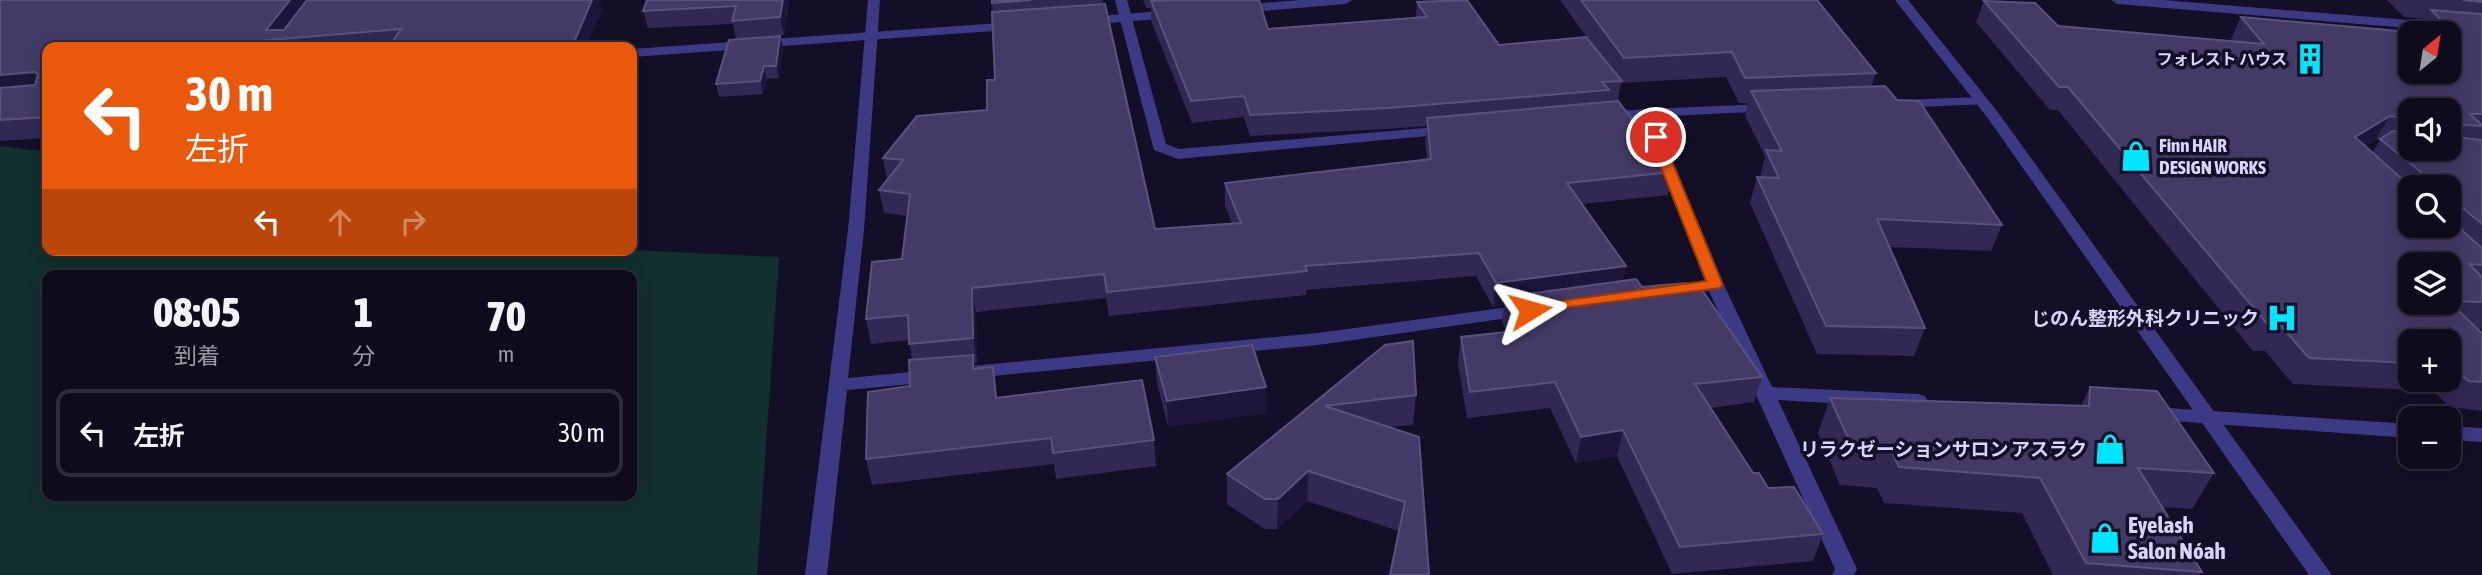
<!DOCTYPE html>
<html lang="ja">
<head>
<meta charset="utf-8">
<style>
	:root { --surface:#0e0b1c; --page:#1c1929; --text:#f1f3f6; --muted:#9b9ba3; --line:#2e2b3b }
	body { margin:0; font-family:"Asap Condensed","Noto Sans JP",sans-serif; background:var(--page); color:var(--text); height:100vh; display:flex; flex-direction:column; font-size:26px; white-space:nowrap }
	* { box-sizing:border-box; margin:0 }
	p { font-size:23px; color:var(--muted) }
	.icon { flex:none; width:38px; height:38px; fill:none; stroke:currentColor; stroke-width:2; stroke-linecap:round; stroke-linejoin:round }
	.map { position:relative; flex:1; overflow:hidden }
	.details { position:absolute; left:42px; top:270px; width:595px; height:231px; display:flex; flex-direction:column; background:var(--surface); border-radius:14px; box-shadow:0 4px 18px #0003,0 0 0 2px var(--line) }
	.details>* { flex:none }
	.top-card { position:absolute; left:42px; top:42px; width:595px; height:214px; border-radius:14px; box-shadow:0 4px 18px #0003,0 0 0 2px var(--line); background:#ea580c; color:#fff; overflow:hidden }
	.needle { width:46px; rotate:30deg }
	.tools { position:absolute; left:2398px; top:21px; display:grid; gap:14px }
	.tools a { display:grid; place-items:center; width:63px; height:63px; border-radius:14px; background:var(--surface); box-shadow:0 4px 18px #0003,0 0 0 2px var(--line); font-size:35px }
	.pin { position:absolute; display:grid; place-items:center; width:60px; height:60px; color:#fff; margin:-30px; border:4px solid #fff; border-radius:50%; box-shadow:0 2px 7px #0007 }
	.me { position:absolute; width:77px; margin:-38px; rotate:82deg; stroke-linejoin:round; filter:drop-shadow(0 0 5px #0008) }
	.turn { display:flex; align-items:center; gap:24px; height:147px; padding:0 28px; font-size:32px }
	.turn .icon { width:91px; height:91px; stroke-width:2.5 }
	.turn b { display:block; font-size:49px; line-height:60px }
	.lanes { display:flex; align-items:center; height:66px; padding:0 28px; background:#0003; justify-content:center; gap:35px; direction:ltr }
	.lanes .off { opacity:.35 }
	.eta { display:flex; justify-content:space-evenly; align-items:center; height:119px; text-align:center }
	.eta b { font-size:42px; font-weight:800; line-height:49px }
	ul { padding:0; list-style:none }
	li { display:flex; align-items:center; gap:21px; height:88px; margin:0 14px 10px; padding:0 14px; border:4px solid var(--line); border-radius:14px }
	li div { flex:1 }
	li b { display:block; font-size:26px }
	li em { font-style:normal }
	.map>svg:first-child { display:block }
	.green { fill:#12302f; fill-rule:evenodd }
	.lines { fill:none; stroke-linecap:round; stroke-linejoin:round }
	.pedestrian { fill:#3d3a85; fill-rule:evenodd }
	.minor { fill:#3d3a85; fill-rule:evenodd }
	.tertiary { fill:#3d3a85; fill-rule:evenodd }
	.wall { fill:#312854; fill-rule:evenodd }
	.shaded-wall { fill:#1d163a }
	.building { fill:#433a66; stroke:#5a527e; stroke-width:2; fill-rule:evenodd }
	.route { fill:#ea580c; stroke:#983908; stroke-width:2 }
	.labels { text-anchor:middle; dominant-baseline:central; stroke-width:7; stroke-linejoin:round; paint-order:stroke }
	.far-poi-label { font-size:16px; font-weight:bold; fill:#d9d4ff; stroke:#130f26; text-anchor:end }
	.poi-label { font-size:19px; font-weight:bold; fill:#d9d4ff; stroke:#130f26; text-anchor:end }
	.near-poi-label { font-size:23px; font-weight:bold; fill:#d9d4ff; stroke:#130f26; text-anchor:start }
</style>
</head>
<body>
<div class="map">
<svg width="2482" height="575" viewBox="0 0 2482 575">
	<rect width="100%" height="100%" fill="#130f26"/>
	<path class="green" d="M0,146L47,152V250H631L779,257L757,575H0ZM47,275H632V495H47Z"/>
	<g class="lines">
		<g class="pedestrian">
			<polygon points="1981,97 1986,98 1986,104 1898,108 1891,104 1898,100"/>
			<polygon points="1768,104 1773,105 1773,111 1646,117 1639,113 1646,109"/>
		</g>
		<g class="minor">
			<polygon points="868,0 880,0 864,230 848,378 933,370 943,376 933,382 847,390 827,575 805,575 848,230"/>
			<polygon points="1115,0 1127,0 1166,144 1179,149 1449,126 1456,130 1449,134 1178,159 1154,150"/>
			<polygon points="1646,109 1653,113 1724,285 1772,387 1918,394 1925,396 1928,401 1925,406 1918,408 1778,400 1857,569 1854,575 1832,575 1835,569 1709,291 1670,296 1661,291 1670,286 1705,281 1641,118 1606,120 1599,116 1606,112"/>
			<polygon points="1524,305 1530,307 1533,311 1530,315 1318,345 971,378 962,372 971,366 1318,333"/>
			<polygon points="2152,407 2410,424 2410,438 2145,419 2142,414 2145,409"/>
			<polygon points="2448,426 2482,428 2482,442 2448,440"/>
		</g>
		<g class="tertiary">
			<polygon points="1300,0 1352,0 1346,4 1238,13 1232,9 1238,5"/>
			<polygon points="1895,0 1908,0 1997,111 2332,575 2309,575 1987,117"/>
			<polygon points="2111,0 2163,0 2482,26 2482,34 2117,4"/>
			<polygon points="1176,10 1182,14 1181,17 1085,25 1079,21 1085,17"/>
			<polygon points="1015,22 1022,26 1020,29 632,57 632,49"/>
		</g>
	</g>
	<g class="wall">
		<polygon points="0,0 599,0 602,10 586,47 47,47 47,138 0,141"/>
		<polygon points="647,0 789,0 784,35 736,39 733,24 648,28 643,11"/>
		<polygon points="992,0 1103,0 1155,229 1232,223 1225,206 1225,183 1427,160 1425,140 1427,126 1386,129 1250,136 1244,117 1192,123 1151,21 1151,8 1146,8 1143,0 1259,0 1268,29 1416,18 1417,2 1499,45 1588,39 1560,0 1817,0 1876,73 1871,87 2002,225 1991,251 1889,247 1925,328 1914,356 1817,354 1750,203 1757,177 1760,177 1765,156 1745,116 1748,103 1739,103 1726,77 1621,83 1618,101 1673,172 1668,195 1582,204 1626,266 1623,281 1642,287 1762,377 1754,402 1711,408 1753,473 1823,534 1813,561 1672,574 1617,456 1576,463 1550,408 1467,418 1458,363 1461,337 1507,332 1502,322 1504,305 1493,307 1476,276 1306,290 1306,295 1109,316 1106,298 976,312 977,363 974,363 975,369 997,398 1154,440 1156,466 1056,479 1054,464 872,485 866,459 910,386 912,360 909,340 871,344 866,319 902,259 907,216 884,213 879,190 887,180 883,158 987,110 995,80"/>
		<path d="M2387,0H2482V139H2476L2482,140V329L2477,328L2482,333V411L2449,407L2434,391L2293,384L2265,351H2253L2058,110H2050L1976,22L1984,1L2058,26L2233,41L2231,39L2241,17L2403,31L2405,27L2420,28L2426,19L2404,17ZM2410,110H2448V149H2410ZM2376,139L2380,140L2372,153L2365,146ZM2410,187H2448V226ZM2410,341H2448V380H2410Z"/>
		<polygon points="780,36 783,48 779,78 767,79 763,94 719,97 716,84"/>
		<polygon points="1385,345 1416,395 1413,425 1390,427 1419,437 1399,531 1307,501 1277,529 1265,529 1227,504 1227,474"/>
		<polygon points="1155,357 1266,387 1266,413 1168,427 1157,383"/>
		<polygon points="2090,387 2214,473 2192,509 2162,507 2202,572 2200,575 2053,575 2022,513 1884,503 1877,488 1840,485 1818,433 1830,398 2081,406"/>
	</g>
	<g class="shaded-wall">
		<polygon points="290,0 312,0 283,39 266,30"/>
		<polygon points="592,0 599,0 602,10 586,47 572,47"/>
		<polygon points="783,0 789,0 784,35 780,17"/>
		<polygon points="780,36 783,48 779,78 776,66"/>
		<polygon points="245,42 248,47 240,47"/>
		<polygon points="764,66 767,79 763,94 760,81"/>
		<polygon points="35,72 47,91 0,96 0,75"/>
		<polygon points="2390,116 2376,139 2341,161 2355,137"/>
		<polygon points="1626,266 1621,290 1505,297 1504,305 1493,307 1496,283"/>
		<polygon points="972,288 976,312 977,363 973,338"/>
		<polygon points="993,367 997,393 999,424 996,398"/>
		<polygon points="1266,387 1266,413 1168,427 1167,401"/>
		<polygon points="1623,430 1617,456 1576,463 1581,437"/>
		<polygon points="1308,471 1307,501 1277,529 1278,499"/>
	</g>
	<g class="building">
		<polygon points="0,0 290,0 266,30 284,30 307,0 592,0 572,47 389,47 401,29 245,42 240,47 47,47 47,117 0,120 0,88 35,85 38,74 35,72 0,75"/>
		<polygon points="647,0 783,0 780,17 732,21 736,6 643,11"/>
		<polygon points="992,0 1031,0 992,3"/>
		<polygon points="1170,0 1259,0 1268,29 1427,17 1417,2 1467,0 1499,45 1586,37 1622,81 1602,82 1609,90 1388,108 1250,115 1244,96 1191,101 1151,1"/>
		<polygon points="1581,0 1817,0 1876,73 1745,78 1732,52 1624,58"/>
		<polygon points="2463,0 2482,0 2482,2"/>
		<path d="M1984,1L2035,3L2058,26L2264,44L2241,17L2410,32L2405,27L2453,32L2431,10L2482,14V114H2470L2482,125V126L2448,124V110H2410V119L2390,116L2355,137L2411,187H2410V226H2448V218L2482,248V265L2469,264L2482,277V302L2448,301V264H2410V303H2448V301L2482,333V382L2468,381L2452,365H2448V341H2410V363L2309,358L2280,325H2268L2068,87H2059ZM2410,33H2448V72H2410Z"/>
		<polygon points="1105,4 1155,229 1241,223 1225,183 1431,159 1427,118 1618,101 1673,172 1567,183 1626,266 1496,283 1479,253 1305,266 1307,271 1107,292 1104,274 972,288 973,338 909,344 908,315 866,319 872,262 902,259 910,194 879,190 903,160 883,158 917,116 987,110 987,80 995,80 992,12"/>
		<polygon points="780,36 776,66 764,66 760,81 716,84 729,40"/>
		<polygon points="1885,86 1897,100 1919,101 2002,225 1877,219 1925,328 1826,326 1757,177 1779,178 1766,150 1782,151 1751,91"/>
		<polygon points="2393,131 2410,133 2410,149 2448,149 2448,136 2482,140 2482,224 2453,200 2448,200 2448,187 2427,187 2427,177 2380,139"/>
		<polygon points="1636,279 1642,287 1686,283 1694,290 1702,290 1762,377 1695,384 1753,473 1759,473 1768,488 1794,487 1823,534 1680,547 1623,430 1581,437 1555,382 1470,392 1461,337 1525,330 1505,297"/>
		<polygon points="1413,341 1416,395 1325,406 1419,437 1429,575 1390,575 1405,502 1308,471 1278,499 1265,499 1227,474 1385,345"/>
		<polygon points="1252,345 1266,387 1167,401 1155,357"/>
		<polygon points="973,355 973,369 993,367 996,398 1142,380 1154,440 1053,453 1051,438 866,459 868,392 910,386 909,360"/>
		<polygon points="2090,387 2157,391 2214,473 2138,468 2202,572 2086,563 2040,478 1899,467 1892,452 1853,449 1830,398 2089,406"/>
	</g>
	<polygon class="route" points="1651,134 1662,137 1723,285 1720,288 1524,313 1522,310 1530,305 1706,281 1649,137"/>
	<defs>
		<symbol id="building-bare" viewBox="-9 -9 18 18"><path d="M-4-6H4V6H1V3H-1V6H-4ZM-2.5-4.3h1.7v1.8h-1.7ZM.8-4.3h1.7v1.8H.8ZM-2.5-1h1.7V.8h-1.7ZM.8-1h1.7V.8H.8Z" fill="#00e5ff" stroke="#130f26" stroke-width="2.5" paint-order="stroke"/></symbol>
		<symbol id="shop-bare" viewBox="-9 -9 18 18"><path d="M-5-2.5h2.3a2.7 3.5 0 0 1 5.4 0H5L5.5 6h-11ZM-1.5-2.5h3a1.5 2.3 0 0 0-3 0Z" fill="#00e5ff" stroke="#130f26" stroke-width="2.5" paint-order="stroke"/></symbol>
		<symbol id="hospital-bare" viewBox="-9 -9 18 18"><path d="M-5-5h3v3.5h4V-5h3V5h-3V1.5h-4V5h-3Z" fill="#00e5ff" stroke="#130f26" stroke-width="2.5" paint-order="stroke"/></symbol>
	</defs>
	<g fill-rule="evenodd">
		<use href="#building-bare" x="2288" y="37" width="44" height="44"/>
		<use href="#shop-bare" x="2114" y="134" width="44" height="44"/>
		<use href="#hospital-bare" x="2260" y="296" width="44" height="44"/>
		<use href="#shop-bare" x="2088" y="427" width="44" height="44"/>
		<use href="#shop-bare" x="2083" y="516" width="44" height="44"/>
	</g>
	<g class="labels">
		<g class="far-poi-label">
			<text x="2287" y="59">フォレスト ハウス</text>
		</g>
		<g class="poi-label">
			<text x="2159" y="145" text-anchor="start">Finn HAIR<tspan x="2159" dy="22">DESIGN WORKS</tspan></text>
			<text x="2259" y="318">じのん整形外科クリニック</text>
			<text x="2087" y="449">リラクゼーションサロン アスラク</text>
		</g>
		<g class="near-poi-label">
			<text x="2128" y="525">Eyelash<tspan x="2128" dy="26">Salon Nóah</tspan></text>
		</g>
	</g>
</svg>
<div class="tools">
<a><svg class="needle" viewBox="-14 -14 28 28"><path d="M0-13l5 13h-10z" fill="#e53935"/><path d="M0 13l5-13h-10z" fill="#9b9ba3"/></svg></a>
<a><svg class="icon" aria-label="sound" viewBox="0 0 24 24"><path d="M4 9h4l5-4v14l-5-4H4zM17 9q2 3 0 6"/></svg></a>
<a><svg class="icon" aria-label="search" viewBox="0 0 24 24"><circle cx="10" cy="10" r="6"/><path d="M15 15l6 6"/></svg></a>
<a><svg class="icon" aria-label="layers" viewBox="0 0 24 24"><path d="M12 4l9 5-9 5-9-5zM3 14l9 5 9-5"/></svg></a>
<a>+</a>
<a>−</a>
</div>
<div class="pin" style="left:1656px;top:137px;background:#d93025"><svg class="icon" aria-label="arrive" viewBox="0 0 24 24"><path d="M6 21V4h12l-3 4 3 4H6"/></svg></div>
<svg class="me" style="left:1530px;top:310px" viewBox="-20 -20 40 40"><path d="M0-17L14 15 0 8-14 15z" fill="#ea580c" stroke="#fff" stroke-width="4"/></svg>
<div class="top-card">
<div class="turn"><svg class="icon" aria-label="left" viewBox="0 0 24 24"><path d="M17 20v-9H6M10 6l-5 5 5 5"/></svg><div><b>30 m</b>左折</div></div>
<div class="lanes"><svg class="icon" aria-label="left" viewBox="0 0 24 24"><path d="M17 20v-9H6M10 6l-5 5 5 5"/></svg><svg class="icon off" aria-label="ahead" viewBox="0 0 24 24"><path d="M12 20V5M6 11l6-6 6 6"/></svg><svg class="icon off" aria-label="right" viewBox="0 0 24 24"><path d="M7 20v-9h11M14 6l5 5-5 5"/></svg></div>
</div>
<section class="details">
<div class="eta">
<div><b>08:05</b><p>到着</p></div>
<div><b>1</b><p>分</p></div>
<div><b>70</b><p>m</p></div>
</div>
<ul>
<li><svg class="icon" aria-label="left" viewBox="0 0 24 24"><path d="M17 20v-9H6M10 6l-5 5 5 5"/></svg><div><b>左折</b></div><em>30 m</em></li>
</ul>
</section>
</div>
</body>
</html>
